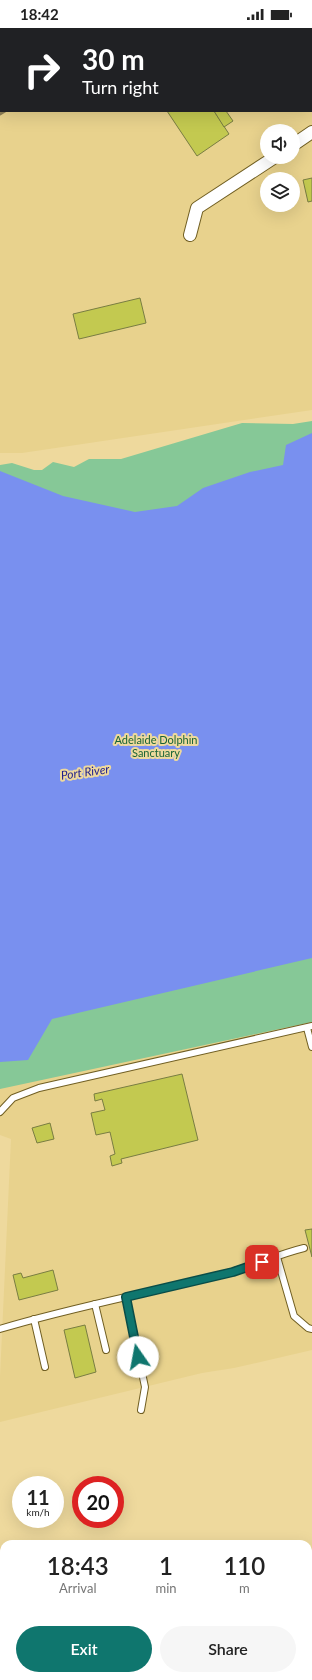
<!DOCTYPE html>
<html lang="en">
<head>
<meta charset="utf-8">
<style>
	:root { --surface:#fff; --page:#f6f6f6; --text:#222; --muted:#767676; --accent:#0f766e }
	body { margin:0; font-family:Lato,sans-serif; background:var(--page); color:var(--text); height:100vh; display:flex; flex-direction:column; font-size:15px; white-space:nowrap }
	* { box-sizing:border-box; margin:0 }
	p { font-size:13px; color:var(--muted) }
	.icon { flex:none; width:22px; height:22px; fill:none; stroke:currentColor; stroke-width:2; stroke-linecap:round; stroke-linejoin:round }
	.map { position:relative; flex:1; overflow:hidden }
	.panel { position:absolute; left:0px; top:1512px; width:312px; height:140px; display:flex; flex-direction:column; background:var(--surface); border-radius:12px 12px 0 0; box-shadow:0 4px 16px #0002 }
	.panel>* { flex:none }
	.guide { position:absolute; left:0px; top:0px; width:312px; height:84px; box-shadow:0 4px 16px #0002; background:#202124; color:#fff; overflow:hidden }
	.buttons { position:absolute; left:260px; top:96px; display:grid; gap:8px }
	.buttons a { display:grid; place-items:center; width:40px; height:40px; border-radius:50%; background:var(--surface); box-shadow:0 4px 16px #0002; font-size:20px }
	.speed { position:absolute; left:12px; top:1448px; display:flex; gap:8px; font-size:20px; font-weight:700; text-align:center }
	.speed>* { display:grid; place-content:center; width:52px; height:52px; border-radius:50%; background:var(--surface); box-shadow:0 4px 16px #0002; line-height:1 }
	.speed small { font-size:10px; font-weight:400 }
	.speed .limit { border:6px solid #d22; background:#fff; color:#111 }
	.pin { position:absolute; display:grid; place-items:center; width:34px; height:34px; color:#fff; margin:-17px; border-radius:8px; box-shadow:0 2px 6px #0006 }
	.me { position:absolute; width:44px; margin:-22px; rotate:348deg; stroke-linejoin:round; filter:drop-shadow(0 0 3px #0008) }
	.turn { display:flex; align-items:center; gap:14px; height:84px; padding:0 16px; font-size:18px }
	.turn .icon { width:52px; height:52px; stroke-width:2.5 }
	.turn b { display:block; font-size:28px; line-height:34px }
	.eta { display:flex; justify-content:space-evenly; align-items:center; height:68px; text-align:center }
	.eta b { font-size:24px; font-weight:600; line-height:28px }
	.action { display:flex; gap:8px; margin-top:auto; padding:8px 16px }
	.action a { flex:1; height:46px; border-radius:24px; background:var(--accent); color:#fff; font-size:16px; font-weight:600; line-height:46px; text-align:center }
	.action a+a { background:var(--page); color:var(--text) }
	.status { display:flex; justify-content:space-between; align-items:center; height:28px; padding:0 20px; background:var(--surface); direction:ltr }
	.status svg { height:11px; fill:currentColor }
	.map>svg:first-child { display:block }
	.built { fill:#e8d28d; fill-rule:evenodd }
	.green { fill:#86c897 }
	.water { fill:#7990ef }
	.building { fill:#c3c950; stroke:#797d42 }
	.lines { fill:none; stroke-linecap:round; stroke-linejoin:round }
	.lane-casing { stroke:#715f23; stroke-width:8 }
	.street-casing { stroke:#715f23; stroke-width:14 }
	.lane { stroke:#fff; stroke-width:6 }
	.street { stroke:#fff; stroke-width:12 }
	.rail { stroke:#897b53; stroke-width:3 }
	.route-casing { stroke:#0a4d48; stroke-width:10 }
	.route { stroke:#0f766e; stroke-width:7 }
	.labels { text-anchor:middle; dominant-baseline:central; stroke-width:4; stroke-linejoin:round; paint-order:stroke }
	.park-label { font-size:11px; fill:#196435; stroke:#eed99d }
	.water-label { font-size:12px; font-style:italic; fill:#1e1e8c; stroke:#eed99d }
</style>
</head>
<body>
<div class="status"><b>18:42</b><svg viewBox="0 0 49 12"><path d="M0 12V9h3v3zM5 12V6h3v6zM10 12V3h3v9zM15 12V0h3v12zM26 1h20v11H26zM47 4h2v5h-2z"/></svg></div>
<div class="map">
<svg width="312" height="1652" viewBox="0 0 312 1652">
	<rect width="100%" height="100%" fill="#eed99d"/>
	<g class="built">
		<path d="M0,0H312V382L22,425H0ZM1,1H311V83H1ZM267,103H293V129H267ZM267,151H293V177H267Z"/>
		<polygon points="312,930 312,1322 234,1340 202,1345 0,1394 0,1349 11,1111 0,1107 0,1034"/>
	</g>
	<polygon class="green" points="312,393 312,994 0,1061 0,437 12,435 34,442 42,442 53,434 74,439 89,431 121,431 242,395 293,396"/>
	<polygon class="water" points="312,405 312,930 52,991 28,1032 0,1034 0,443 63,468 135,484 177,478 203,460 250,444 283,437 286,417"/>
	<g class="building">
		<polygon points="228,0 285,0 285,1 226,1"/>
		<polygon points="291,0 312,0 312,24 311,25 311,1"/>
		<polygon points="167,83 214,83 229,106 197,128"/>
		<polygon points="214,83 226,83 233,93 224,99"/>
		<polygon points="312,150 312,173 308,174 303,152"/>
		<polygon points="140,270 146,295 79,311 73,286"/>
		<polygon points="182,1046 198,1112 121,1131 122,1135 112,1138 110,1128 115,1126 110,1104 96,1107 91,1085 105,1082 102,1071 95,1073 94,1066"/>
		<polygon points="50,1095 54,1111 37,1115 32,1100"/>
		<polygon points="312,1201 312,1229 305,1202"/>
		<polygon points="53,1242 58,1262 19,1272 13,1247 21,1245 23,1250"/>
		<polygon points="85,1297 96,1344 75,1350 64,1302"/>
		<polygon points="312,1617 312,1652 277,1652 278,1648 308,1648 308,1618"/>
	</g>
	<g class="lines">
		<defs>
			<g id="lane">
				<polyline points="307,1000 312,1019"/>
				<polyline points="0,1084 13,1070 39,1060 312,998"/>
				<polyline points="277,1229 294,1288 308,1300 312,1301"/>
				<polyline points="126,1269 145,1359 141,1382"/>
				<polyline points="95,1276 106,1322"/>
				<polyline points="34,1291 45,1339"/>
				<path d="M0,1301C76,1278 155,1264 231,1244C256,1237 279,1226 304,1220"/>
				<polyline points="0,1566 4,1573"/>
				<polyline points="15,1652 15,1648"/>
			</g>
			<g id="street">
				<polyline points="87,1 89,0"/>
				<polyline points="0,45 1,45"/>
				<polyline points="293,117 312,104"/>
				<polyline points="190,207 197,180 275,129"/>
			</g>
		</defs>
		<use href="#lane" class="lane-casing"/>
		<use href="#street" class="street-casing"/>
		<use href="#lane" class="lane"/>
		<use href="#street" class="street"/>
		<g class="rail">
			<polyline points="151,1 153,0"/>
			<polyline points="167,1 169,0"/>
			<polyline points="0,77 1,77"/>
			<polyline points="0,86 5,83"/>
		</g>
	</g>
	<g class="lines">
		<defs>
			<polyline id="route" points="138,1329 126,1269 233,1244 262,1234"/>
		</defs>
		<use href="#route" class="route-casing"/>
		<use href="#route" class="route"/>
	</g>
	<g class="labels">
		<g class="park-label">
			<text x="156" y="711">Adelaide Dolphin<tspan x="156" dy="13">Sanctuary</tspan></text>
		</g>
		<g class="water-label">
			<text transform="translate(85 744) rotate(-8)">Port River</text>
		</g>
	</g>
</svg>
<div class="buttons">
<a><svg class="icon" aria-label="sound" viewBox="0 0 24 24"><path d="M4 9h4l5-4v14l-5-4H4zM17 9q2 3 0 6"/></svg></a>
<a><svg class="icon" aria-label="layers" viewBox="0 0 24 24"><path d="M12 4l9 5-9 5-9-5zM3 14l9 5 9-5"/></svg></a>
</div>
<div class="speed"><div>11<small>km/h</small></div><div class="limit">20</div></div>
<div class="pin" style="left:262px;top:1234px;background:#d93025"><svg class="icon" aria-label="arrive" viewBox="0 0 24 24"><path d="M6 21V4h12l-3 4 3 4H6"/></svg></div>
<svg class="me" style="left:138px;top:1329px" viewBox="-20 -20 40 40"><circle r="19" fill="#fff"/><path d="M0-13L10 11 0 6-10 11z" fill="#0f766e"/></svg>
<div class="guide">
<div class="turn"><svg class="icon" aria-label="right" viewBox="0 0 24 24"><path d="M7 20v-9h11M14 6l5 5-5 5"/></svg><div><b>30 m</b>Turn right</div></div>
</div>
<section class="panel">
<div class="eta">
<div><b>18:43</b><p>Arrival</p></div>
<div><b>1</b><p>min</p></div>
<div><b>110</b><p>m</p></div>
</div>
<div class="action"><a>Exit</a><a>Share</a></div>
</section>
</div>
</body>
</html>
